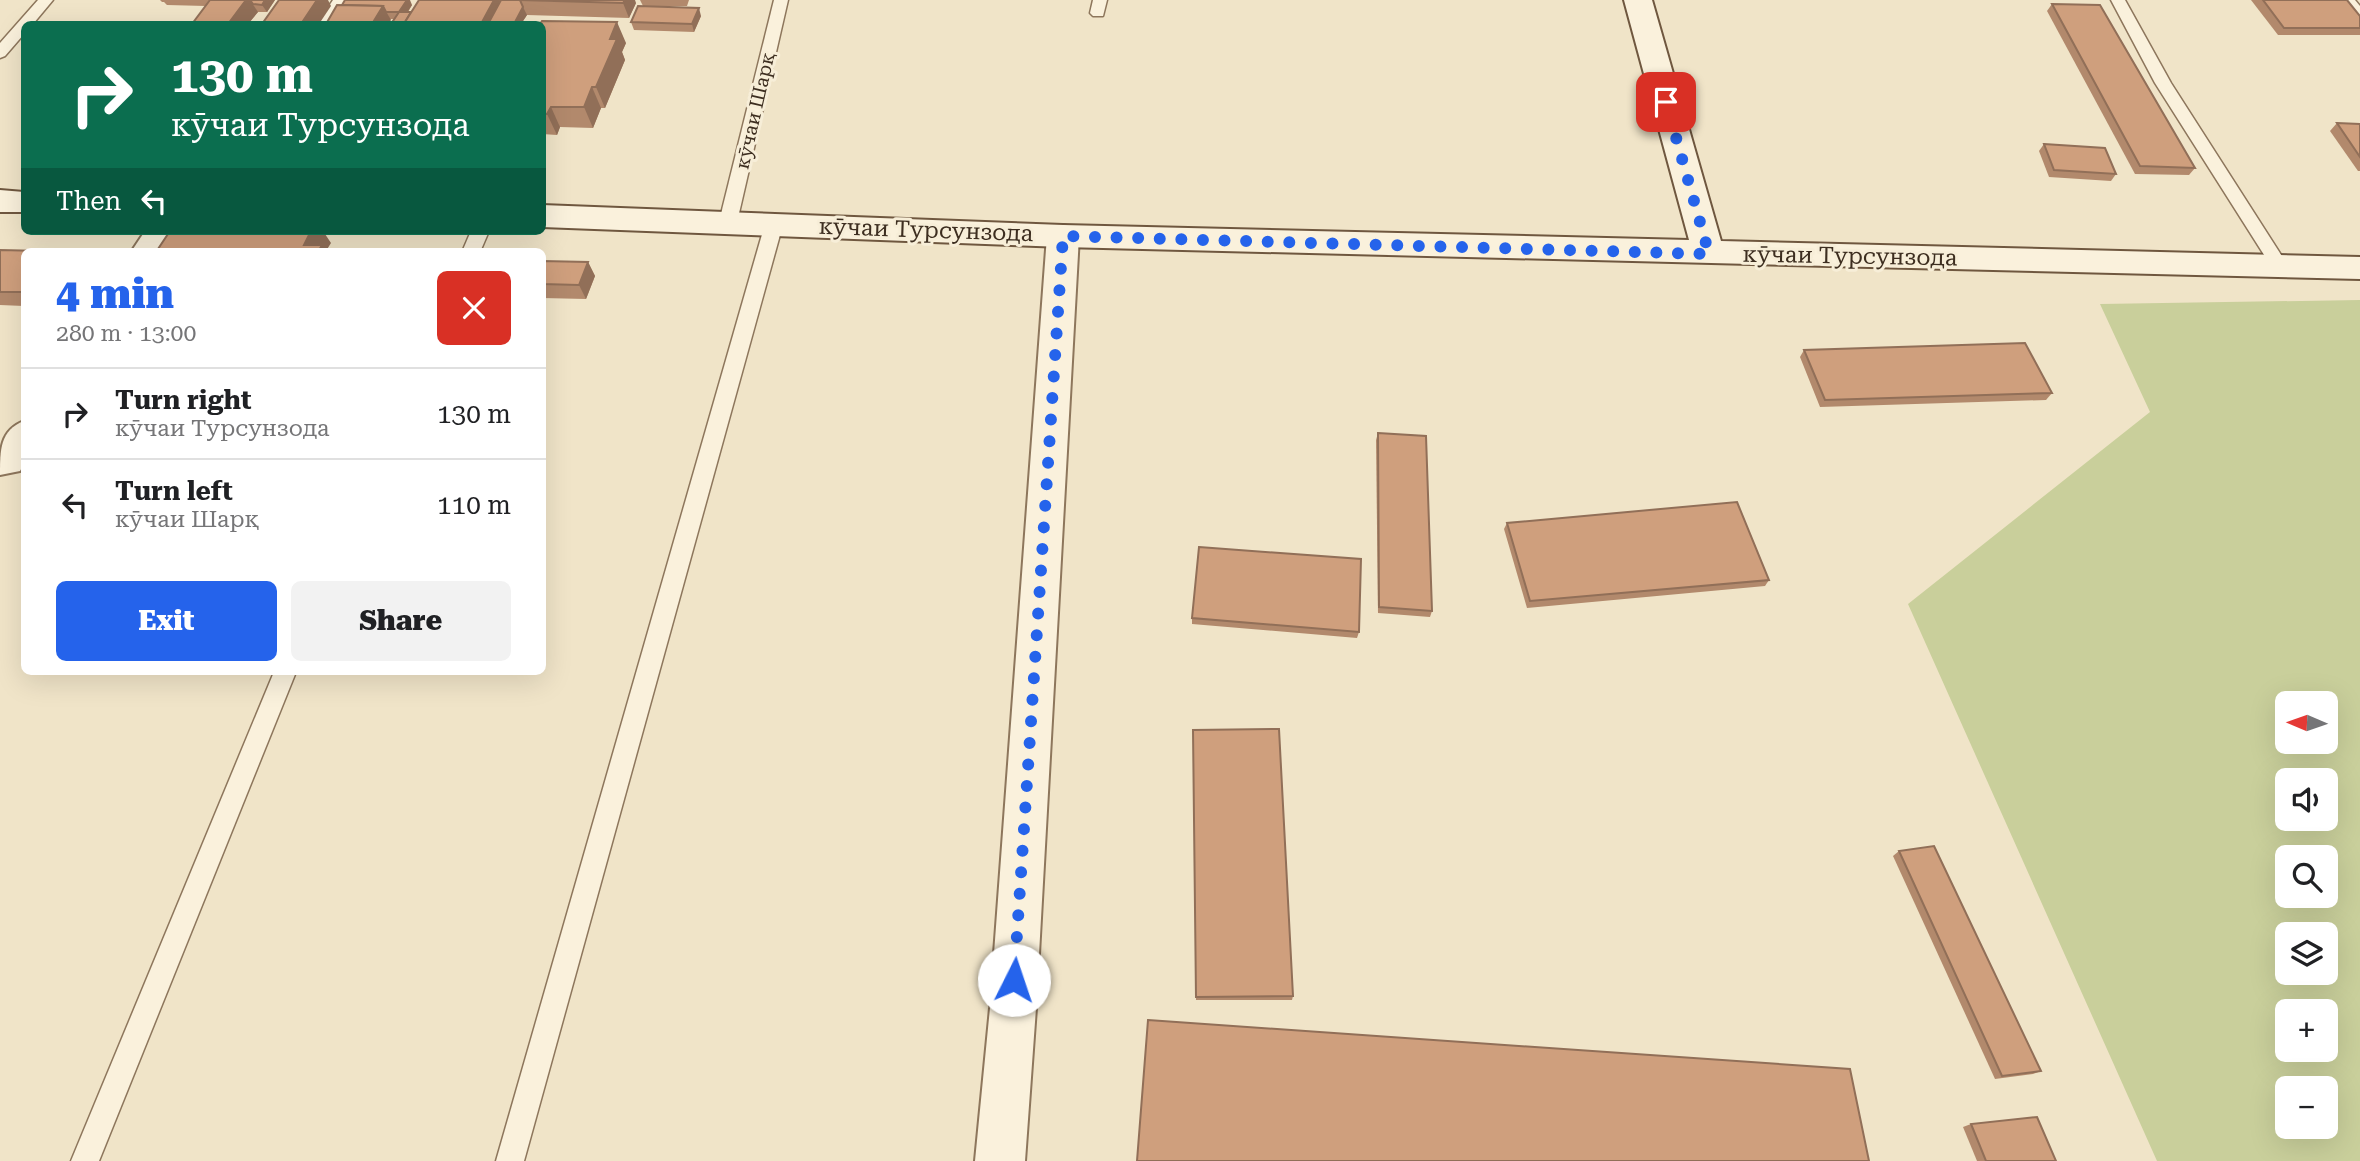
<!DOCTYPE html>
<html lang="en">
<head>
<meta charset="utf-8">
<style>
	:root { --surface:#fff; --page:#f2f2f2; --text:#202124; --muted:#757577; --line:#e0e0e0; --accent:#2563eb }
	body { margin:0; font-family:"Roboto Serif",serif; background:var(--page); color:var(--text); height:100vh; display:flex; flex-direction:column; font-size:26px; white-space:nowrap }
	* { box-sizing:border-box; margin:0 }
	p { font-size:23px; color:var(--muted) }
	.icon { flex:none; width:38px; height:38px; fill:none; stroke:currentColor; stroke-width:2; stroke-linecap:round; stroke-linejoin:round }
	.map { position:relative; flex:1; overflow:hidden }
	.details { position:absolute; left:21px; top:248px; width:525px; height:427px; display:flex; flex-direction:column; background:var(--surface); border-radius:10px; box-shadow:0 7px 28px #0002 }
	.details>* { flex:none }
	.top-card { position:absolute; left:21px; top:21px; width:525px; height:214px; border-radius:10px; box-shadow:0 7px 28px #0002; background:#0b6e4f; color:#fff; overflow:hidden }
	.needle { width:46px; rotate:272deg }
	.controls { position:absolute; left:2275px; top:691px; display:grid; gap:14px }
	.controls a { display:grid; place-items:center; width:63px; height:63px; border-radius:10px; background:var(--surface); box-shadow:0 7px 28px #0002; font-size:35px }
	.pin { position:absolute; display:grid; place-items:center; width:60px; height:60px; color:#fff; margin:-30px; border-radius:14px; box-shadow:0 4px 10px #0006 }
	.me { position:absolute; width:77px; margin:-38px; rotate:4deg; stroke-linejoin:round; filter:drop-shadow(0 0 5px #0008) }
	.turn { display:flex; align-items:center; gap:24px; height:147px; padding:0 35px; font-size:32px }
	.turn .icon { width:91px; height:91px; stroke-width:2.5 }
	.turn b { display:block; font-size:49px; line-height:60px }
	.then { display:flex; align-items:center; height:66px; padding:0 35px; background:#0003; gap:14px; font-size:26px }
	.round { display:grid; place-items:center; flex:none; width:74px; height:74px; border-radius:10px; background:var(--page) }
	.headline { display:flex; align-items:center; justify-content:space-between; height:119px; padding:0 35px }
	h1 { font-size:42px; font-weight:800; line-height:52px; color:var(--accent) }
	.cta { display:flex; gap:14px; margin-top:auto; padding:14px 35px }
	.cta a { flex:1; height:80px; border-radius:10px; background:var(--accent); color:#fff; font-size:28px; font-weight:800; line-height:80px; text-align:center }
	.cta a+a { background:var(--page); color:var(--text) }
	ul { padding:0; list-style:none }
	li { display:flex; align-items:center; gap:21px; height:91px; padding:0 35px; border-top:2px solid var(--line) }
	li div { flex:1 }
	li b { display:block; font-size:26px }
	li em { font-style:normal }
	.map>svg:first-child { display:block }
	.green { fill:#c9cf9b; fill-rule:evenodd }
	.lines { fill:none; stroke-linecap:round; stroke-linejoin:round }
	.lane-casing { stroke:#8d765c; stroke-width:3 }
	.street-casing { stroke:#8d765c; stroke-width:4 }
	.secondary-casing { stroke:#6f573f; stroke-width:4 }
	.lane { fill:#faf1dc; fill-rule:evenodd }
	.street { fill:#faf1dc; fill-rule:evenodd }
	.secondary { fill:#faf1dc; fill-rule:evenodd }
	.wall { fill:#b2896c }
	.shaded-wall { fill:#916f58 }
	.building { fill:#cf9f7d; stroke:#916f58; stroke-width:2 }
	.route { stroke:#2563eb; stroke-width:12; stroke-dasharray:0 21.6 }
	.labels { text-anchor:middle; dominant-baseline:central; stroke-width:6; stroke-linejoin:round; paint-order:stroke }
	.far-street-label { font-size:19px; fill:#3d2e20; stroke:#f7eed8 }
	.street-label { font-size:23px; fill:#3d2e20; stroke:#f7eed8 }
</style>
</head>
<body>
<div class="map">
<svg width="2360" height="1161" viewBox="0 0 2360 1161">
	<rect width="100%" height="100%" fill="#f0e4c8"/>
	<path class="green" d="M2360,300V1161H2157L1908,604L2150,412L2100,304ZM2287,704H2326V742H2287ZM2287,780H2326V819H2287ZM2287,858H2326V896H2287ZM2287,934H2326V973H2287ZM2287,1012H2326V1050H2287ZM2326,1088V1127H2287V1088Z"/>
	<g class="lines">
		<defs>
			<g id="lane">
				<polygon points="38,0 53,0 33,24 24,24 24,34 5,56 0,58 0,43"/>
				<polygon points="333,0 347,0 331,24 317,24"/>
				<polygon points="774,0 788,0 737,222 728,228 719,222"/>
				<polygon points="1093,0 1107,0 1103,16 1093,16 1090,13"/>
				<polygon points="2111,0 2125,0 2171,83 2285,261 2288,265 2285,269 2273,269 2155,83"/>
				<polygon points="2340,0 2355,0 2360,6 2360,21 2355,19"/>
				<polygon points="774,218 783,224 524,1161 496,1161 765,224"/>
				<polygon points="471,231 489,231 480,252 462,252"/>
				<polygon points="274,672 296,672 99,1161 71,1161"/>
			</g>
			<g id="street">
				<polygon points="1063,225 1074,228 1079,236 1036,1008 1025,1161 975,1161 990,1008 1047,236 1052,228"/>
				<polygon points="145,231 178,231 164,252 131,252"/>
				<path d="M24,421V464L20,471L0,475C0,450 0,430 24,421Z"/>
			</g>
			<g id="secondary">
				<polygon points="1624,0 1652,0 1721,241 2360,257 2360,279 1063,247 542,227 542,205 1063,225 1689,240"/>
				<polygon points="0,190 24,192 24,212 0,212"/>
			</g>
		</defs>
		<use href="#lane" class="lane-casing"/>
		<use href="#street" class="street-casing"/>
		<use href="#secondary" class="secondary-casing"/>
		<use href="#lane" class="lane"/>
		<use href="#street" class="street"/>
		<use href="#secondary" class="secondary"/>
	</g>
	<g class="wall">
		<polygon points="160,0 275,0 267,12 258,12 248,24 206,6 167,5 164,2 162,2"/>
		<polygon points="501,0 636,3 629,18 527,15 521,24 391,24 395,19 390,19 391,20 342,5 412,5 408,12"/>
		<polygon points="640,0 689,0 687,6 643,6"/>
		<polygon points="2251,0 2347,0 2360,16 2360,35 2278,35"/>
		<polygon points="2052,4 2195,168 2189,175 2135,174 2047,11"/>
		<polygon points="701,16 694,32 634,30 631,22"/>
		<polygon points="542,24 626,43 622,52 625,60 605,108 601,108 593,128 560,127 557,135 542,134"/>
		<polygon points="2337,123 2360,124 2360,171 2358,171 2330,131"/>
		<polygon points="2044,144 2116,174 2111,181 2049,177 2039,151"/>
		<polygon points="0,250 24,252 24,306 0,305"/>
		<polygon points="542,261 588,262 595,276 586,299 542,298"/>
		<polygon points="1804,350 2052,393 2046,400 1820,407 1800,357"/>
		<polygon points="1378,433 1432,611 1430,617 1378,613 1376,440"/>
		<polygon points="1507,523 1769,580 1765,586 1527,608 1504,529"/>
		<polygon points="1192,618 1359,632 1357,638 1192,624"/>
		<polygon points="1193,730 1293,996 1292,1000 1196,1000"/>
		<polygon points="1899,851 2041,1071 2033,1074 1995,1079 1893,856"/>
		<polygon points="1971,1124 2056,1161 1977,1161 1963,1127"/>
	</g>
	<g class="shaded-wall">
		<polygon points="246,0 250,0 258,12 248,24 228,24"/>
		<polygon points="265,0 275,0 267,12 262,5"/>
		<polygon points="317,0 328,0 331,6 319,24 301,24"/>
		<polygon points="407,0 410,0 412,5 403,19 399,12"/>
		<polygon points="493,0 500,0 496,24 481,24"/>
		<polygon points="625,0 635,0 636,3 629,18 623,3"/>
		<polygon points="383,6 391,20 388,24 372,24"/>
		<polygon points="523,7 527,15 521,24 514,24"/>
		<polygon points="699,8 701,16 694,32 692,24"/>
		<polygon points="617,22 626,43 622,52 625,60 605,108 596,87 610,39"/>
		<polygon points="592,87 601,108 593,128 584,107"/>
		<polygon points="551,107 560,127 557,135 547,114"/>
		<polygon points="311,231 323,231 331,243 326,251 327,252 309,252 304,245"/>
		<polygon points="588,262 595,276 586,299 579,285"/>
	</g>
	<g class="building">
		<polygon points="210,0 246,0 228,24 192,24"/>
		<polygon points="250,0 265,0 262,5 253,4"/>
		<polygon points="279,0 317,0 301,24 262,24"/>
		<polygon points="345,0 407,0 399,12 411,12 405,22 406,24 391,24 399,12 386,12 383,6 342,5"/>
		<polygon points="419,0 494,0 481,24 405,22"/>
		<polygon points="501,0 520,0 523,7 514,24 488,24"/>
		<polygon points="520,0 625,0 623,3"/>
		<polygon points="2263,0 2347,0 2360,16 2360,28 2284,28"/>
		<polygon points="2052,4 2100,5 2195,168 2140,166"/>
		<polygon points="337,5 383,6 372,24 326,24"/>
		<polygon points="638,6 699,8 692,24 631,22"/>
		<polygon points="542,21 617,22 610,39 617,39 596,87 592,87 584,107 551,107 547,114 542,114 542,24 540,24"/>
		<polygon points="153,23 188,23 187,24 152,24"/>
		<polygon points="2337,123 2360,124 2360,157"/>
		<polygon points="2044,144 2105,148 2116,174 2054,170"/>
		<polygon points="170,231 311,231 304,245 322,245 318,252 156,252"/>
		<polygon points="0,250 86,252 24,252 24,292 0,292"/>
		<polygon points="542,261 588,262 579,285 542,284"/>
		<polygon points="2025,343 2052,393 1825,400 1804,350"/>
		<polygon points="1378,433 1426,436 1432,611 1379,607"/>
		<polygon points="1737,502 1769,580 1530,601 1507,523"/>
		<polygon points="1199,547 1361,559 1359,632 1192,618"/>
		<polygon points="1279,729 1293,996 1196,997 1193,730"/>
		<polygon points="1934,846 2041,1071 2002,1076 1899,851"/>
		<polygon points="1148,1020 1850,1069 1869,1161 1137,1161"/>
		<polygon points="2037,1117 2056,1161 1986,1161 1971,1124"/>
	</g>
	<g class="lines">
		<polyline class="route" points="1014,980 1063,236 1709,254 1666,102"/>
	</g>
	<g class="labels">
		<g class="far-street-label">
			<text transform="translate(755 111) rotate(-77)">кӯчаи Шарқ</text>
		</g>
		<g class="street-label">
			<text transform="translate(926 230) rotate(2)">кӯчаи Турсунзода</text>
			<text transform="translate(1850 256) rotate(1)">кӯчаи Турсунзода</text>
		</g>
	</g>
</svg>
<div class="controls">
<a><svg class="needle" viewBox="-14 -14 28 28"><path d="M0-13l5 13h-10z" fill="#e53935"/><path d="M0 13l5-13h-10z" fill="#757577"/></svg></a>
<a><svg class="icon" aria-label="sound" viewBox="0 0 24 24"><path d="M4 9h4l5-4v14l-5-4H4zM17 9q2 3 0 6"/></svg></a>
<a><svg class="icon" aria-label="search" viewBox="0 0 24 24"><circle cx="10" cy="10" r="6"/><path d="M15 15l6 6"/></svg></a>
<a><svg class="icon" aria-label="layers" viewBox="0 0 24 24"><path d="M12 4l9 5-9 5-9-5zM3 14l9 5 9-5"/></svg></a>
<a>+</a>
<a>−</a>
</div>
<div class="pin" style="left:1666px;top:102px;background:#d93025"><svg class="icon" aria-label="arrive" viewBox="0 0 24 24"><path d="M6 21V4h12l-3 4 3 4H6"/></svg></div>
<svg class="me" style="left:1014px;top:980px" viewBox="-20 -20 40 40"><circle r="19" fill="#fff"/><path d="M0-13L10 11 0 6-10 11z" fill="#2563eb"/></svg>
<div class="top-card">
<div class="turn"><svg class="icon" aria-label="right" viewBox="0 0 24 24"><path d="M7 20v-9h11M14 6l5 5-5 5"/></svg><div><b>130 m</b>кӯчаи Турсунзода</div></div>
<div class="then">Then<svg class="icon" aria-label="left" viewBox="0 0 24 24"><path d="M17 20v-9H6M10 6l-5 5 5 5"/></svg></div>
</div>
<section class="details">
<div class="headline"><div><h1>4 min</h1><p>280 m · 13:00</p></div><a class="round" style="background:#d93025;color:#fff"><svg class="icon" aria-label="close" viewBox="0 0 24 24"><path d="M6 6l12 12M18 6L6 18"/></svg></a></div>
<ul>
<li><svg class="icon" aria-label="right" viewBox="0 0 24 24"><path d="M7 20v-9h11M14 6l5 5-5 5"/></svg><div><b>Turn right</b><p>кӯчаи Турсунзода</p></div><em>130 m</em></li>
<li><svg class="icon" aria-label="left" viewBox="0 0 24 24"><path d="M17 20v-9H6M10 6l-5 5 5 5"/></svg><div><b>Turn left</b><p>кӯчаи Шарқ</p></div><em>110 m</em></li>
</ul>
<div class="cta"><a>Exit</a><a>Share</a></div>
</section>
</div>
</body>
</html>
